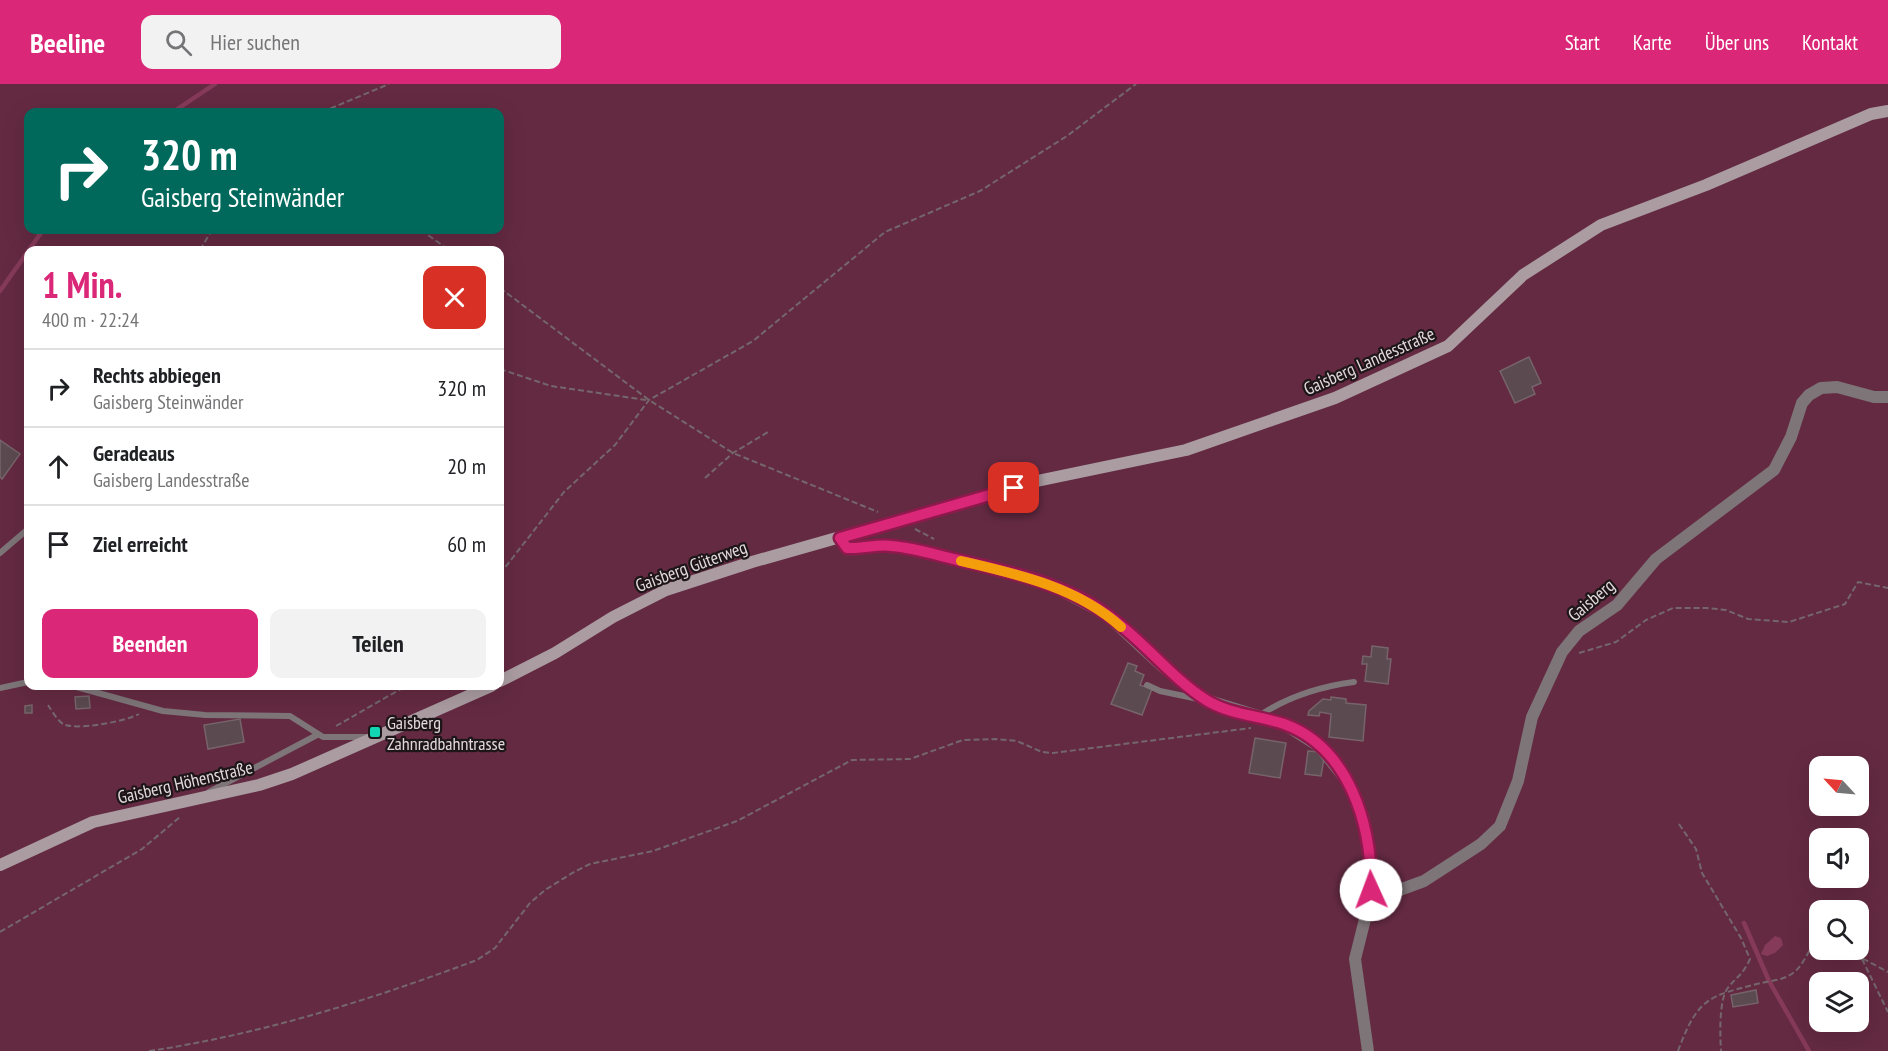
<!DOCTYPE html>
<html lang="de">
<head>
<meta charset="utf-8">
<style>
	:root { --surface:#fff; --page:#f2f2f2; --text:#202124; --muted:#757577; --line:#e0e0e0; --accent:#db2777 }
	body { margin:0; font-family:"PT Sans Narrow",sans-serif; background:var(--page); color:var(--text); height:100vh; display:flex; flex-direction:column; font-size:22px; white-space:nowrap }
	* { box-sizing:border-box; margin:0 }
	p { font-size:20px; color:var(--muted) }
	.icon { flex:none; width:33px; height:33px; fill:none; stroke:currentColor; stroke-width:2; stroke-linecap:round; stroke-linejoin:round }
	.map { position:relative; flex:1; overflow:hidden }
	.sheet { position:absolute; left:24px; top:162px; width:480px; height:444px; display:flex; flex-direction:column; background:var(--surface); border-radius:12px; box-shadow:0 6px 24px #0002 }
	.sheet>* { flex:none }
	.guide { position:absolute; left:24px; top:24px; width:480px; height:126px; border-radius:12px; box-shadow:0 6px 24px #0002; background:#00695c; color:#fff; overflow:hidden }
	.needle { width:39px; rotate:296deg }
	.fabs { position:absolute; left:1809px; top:672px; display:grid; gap:12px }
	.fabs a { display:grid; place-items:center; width:60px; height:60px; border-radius:12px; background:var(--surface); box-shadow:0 6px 24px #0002; font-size:30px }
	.pin { position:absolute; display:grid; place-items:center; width:51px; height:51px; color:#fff; margin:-26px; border-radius:12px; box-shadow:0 3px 9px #0006 }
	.me { position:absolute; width:66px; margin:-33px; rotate:358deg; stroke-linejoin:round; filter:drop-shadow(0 0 4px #0008) }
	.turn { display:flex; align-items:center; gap:21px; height:126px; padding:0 18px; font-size:27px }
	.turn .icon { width:78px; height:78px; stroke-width:2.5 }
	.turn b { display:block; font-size:42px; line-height:51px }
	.round { display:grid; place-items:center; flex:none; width:63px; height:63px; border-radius:12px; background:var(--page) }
	.summary { display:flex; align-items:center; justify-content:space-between; height:102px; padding:0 18px }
	h1 { font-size:36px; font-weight:800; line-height:45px; color:var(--accent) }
	.primary-button { display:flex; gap:12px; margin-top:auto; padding:12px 18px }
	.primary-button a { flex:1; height:69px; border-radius:12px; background:var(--accent); color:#fff; font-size:24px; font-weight:800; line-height:69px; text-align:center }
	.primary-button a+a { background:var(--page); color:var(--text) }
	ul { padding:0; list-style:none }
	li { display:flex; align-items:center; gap:18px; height:78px; padding:0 18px; border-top:2px solid var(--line) }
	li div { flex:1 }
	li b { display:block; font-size:22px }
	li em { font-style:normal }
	header { display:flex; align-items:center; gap:36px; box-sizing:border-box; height:84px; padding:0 30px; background:var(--accent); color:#fff }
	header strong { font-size:28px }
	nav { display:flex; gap:33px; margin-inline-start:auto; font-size:21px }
	.search { width:420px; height:54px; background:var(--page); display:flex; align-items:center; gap:15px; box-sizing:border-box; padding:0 21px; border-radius:12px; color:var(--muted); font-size:22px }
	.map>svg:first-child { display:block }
	.green { fill:#642a42; fill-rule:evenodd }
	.water { fill:#863a5a }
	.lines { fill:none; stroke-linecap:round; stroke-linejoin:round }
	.stream { stroke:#863a5a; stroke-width:4.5 }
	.building { fill:#5b4a50; stroke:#76646a; stroke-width:1.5 }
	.path { stroke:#75666b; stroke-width:2; stroke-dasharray:6 3; stroke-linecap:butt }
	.service { stroke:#7e7578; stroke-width:6 }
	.minor { stroke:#7e7578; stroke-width:12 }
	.secondary { stroke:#aa9ca1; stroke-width:12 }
	.route-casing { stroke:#8e194d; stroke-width:15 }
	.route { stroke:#db2777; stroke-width:10 }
	.slow { stroke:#f59e0b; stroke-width:10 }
	.poi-dot { fill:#12d5b4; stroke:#1d1618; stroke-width:2 }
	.labels { text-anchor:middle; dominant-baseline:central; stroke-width:4.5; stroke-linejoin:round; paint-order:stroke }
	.street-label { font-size:18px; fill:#e4d9dc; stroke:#1d1618 }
	.poi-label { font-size:18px; fill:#e4d9dc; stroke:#1d1618; text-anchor:start }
</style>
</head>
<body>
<header>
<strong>Beeline</strong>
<div class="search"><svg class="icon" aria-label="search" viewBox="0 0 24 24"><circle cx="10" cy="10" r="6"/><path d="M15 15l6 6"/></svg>Hier suchen</div>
<nav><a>Start</a><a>Karte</a><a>Über uns</a><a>Kontakt</a></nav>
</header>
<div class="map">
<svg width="1888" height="967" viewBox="0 0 1888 967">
	<rect width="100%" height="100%" fill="#3b2b31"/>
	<path class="green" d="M0,0H1888V967H0ZM28,28H500V146H28ZM28,166H500V602H28ZM1820,682H1858V722H1820ZM1820,754H1858V794H1820ZM1820,826H1858V866H1820ZM1820,898H1858V938H1820Z"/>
	<polygon class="water" points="1775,852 1781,854 1783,861 1775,869 1767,872 1761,870 1765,861"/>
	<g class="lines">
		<g class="stream">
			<polyline points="173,28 215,0"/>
			<polyline points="0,207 43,146"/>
			<polyline points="1744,839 1769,897 1809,967"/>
		</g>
	</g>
	<g class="building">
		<polygon points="1529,273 1541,299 1532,303 1535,310 1515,319 1500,287"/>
		<polygon points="0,356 20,370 2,395 0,393"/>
		<polygon points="1372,562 1388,564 1387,575 1391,575 1388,600 1365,597 1367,580 1362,580 1363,572 1371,573"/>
		<polygon points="1128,579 1137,582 1135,587 1144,591 1140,601 1152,605 1142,631 1111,620"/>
		<polygon points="89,612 90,624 76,625 75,613"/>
		<polygon points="1331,613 1346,615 1346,619 1366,621 1363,657 1329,653 1331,630 1320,628 1319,632 1308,631 1309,627 1323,615 1331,616"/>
		<polygon points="32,621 32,629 25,629 25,622"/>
		<polygon points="240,635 244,658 208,665 204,641"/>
		<polygon points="1255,654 1286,659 1280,694 1249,689"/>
		<polygon points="1308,667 1320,668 1324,674 1321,692 1305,690"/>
		<polygon points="1756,906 1758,919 1733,923 1731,911"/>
	</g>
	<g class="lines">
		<g class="path">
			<polyline points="322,28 389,0"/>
			<polyline points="421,146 449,166"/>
			<polyline points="200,166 212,146"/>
			<polyline points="500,204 649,316 733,369 878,428"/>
			<polyline points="500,285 551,302 646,316"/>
			<polyline points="705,394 733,369 768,348"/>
			<polyline points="915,445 934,455"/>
			<polyline points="500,490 564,408 615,361 649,316 753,257 885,148 980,107 1067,52 1136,0"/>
			<polyline points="1579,569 1616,558 1646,536 1673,524 1707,524 1726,526 1748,535 1789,538 1845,520 1858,498 1888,504"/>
			<path d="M48,621C52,627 57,636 63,640C75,647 127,637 139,630"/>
			<polyline points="336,642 406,602"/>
			<path d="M1679,740L1696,765L1702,789L1741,854L1750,875C1743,891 1736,893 1727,905C1719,917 1720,952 1721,967"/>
			<polyline points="0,848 142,765 180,733"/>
			<polyline points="1847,866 1888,888"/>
			<polyline points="1862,875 1888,928"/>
			<path d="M149,967C262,950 370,916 477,876L495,864L530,819L545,806L574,788L590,780L653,767L737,737L852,676L910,675L963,656L996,655L1017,657L1042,668L1053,669L1251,644"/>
			<path d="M1678,967C1698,913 1709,912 1761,899C1770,897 1781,896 1788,892C1805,884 1807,864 1820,853"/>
		</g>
		<g class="service">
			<polyline points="0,469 28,445"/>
			<polyline points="1147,601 1160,607 1203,616"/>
			<polyline points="73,602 163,627 205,631 290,632 323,653 372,653"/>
			<polyline points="0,604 28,598"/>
			<path d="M1263,634L1265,628C1291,612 1324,602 1354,598"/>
			<polyline points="209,708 317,651"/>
		</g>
		<g class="minor">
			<polyline points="840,454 847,464 889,461 916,465 1018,490 1060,506 1106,530 1162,582 1206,616 1284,640 1320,663 1347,697 1363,733 1367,749 1371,811 1355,875 1368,967"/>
			<polyline points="1371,811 1394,808 1424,797 1481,760 1500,742 1518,697 1532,633 1562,568 1579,547 1617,521 1656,475 1774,386 1791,353 1802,319 1809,311 1821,304 1837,303 1874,313 1888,313"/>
		</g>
		<g class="secondary">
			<polyline points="500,597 555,569 613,533 666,506 752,478 1037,397 1186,366 1335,314 1448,262 1523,191 1601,141 1706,101 1871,30 1888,27"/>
			<polyline points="0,781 93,738 259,701 292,690 491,602"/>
		</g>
	</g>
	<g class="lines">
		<defs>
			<path id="route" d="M1014,404L840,454L847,464C862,465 877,460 892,462C915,464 936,471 958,476C1009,488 1063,499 1106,530C1142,555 1169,592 1206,616C1228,630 1260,632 1284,640C1350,664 1372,742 1371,806"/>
		</defs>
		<use href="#route" class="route-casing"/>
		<use href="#route" class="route"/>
		<path class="slow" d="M961,477C1017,490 1077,503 1121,543"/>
	</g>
	<rect class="poi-dot" x="369" y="642" width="12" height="12" rx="3"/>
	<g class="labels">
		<g class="street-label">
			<text transform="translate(1369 277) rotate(-24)">Gaisberg Landesstraße</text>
			<text transform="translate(691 482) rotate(-20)">Gaisberg Güterweg</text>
			<text transform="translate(1591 516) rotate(-40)">Gaisberg</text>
			<text transform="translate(185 698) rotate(-13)">Gaisberg Höhenstraße</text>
		</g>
		<g class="poi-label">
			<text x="387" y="638">Gaisberg<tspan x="387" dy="21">Zahnradbahntrasse</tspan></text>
		</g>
	</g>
</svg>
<div class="fabs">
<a><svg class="needle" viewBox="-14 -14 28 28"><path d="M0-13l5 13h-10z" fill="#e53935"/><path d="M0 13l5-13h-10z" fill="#757577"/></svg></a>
<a><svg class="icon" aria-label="sound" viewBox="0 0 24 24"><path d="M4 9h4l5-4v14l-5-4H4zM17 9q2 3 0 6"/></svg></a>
<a><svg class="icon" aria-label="search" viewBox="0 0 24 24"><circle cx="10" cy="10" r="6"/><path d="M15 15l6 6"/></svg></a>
<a><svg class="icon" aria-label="layers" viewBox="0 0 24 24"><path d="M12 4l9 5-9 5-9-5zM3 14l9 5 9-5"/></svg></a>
</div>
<div class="pin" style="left:1014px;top:404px;background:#d93025"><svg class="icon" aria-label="arrive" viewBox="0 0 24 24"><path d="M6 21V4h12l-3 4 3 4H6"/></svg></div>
<svg class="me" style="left:1371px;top:806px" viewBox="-20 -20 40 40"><circle r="19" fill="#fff"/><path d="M0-13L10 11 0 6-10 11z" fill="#db2777"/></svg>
<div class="guide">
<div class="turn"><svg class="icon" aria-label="right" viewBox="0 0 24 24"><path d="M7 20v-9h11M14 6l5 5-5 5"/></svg><div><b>320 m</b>Gaisberg Steinwänder</div></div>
</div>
<section class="sheet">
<div class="summary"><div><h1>1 Min.</h1><p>400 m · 22:24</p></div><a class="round" style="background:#d93025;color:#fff"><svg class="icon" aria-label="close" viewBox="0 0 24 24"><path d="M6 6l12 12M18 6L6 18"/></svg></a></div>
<ul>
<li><svg class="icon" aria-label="right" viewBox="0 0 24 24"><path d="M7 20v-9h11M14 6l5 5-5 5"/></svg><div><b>Rechts abbiegen</b><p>Gaisberg Steinwänder</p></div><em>320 m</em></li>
<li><svg class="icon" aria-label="ahead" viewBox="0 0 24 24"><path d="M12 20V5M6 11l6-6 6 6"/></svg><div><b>Geradeaus</b><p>Gaisberg Landesstraße</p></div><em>20 m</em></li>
<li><svg class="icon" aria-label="arrive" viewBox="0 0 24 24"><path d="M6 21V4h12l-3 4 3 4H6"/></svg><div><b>Ziel erreicht</b></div><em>60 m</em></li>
</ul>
<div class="primary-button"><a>Beenden</a><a>Teilen</a></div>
</section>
</div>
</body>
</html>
